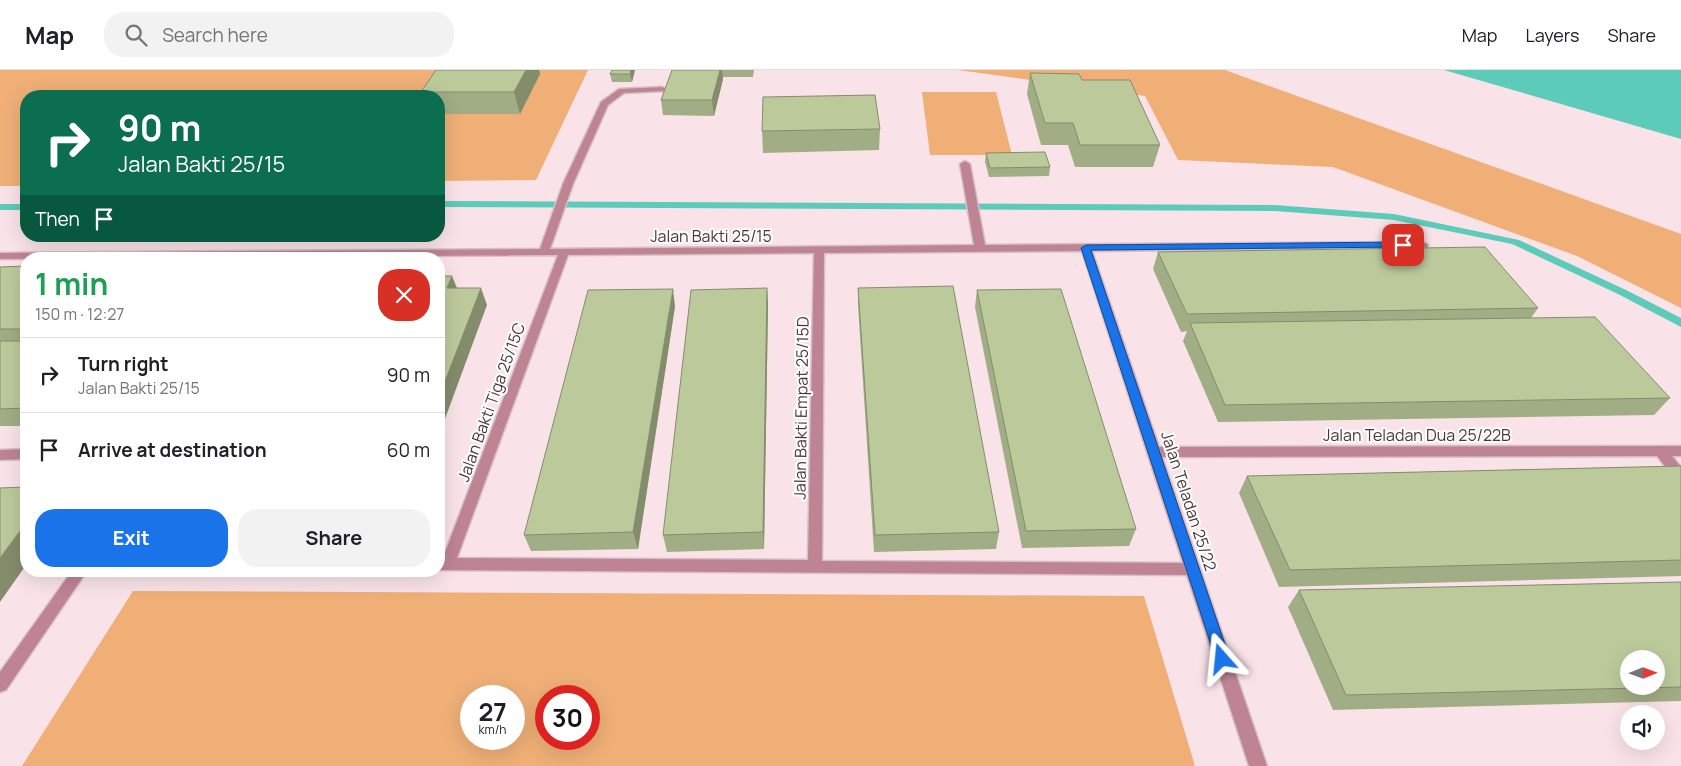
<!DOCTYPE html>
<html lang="en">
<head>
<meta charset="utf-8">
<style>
	:root { --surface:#fff; --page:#f2f2f2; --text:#202124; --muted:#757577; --line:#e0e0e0; --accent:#1a73e8 }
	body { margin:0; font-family:Manrope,sans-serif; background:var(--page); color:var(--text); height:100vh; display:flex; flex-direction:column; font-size:19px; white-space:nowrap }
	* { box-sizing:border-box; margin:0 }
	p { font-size:16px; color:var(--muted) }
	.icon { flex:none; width:28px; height:28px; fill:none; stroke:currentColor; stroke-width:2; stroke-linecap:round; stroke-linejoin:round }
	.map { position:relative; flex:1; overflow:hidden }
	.drawer { position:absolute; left:20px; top:182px; width:425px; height:325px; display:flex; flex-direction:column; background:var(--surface); border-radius:20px; box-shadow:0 5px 20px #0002 }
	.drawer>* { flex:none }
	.hud { position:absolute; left:20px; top:20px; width:425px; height:152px; border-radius:20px; box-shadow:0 5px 20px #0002; background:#0b6e4f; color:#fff; overflow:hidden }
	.needle { width:32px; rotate:89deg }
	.tools { position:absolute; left:1620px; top:580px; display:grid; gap:10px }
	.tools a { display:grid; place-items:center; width:45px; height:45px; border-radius:50%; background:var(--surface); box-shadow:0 5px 20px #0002; font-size:25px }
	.speed { position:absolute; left:460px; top:615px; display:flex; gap:10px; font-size:25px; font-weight:700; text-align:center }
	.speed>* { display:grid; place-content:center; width:65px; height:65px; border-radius:50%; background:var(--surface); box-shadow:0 5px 20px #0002; line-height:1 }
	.speed small { font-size:12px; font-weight:400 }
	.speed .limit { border:8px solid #d22; background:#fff; color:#111 }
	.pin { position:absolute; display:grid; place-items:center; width:42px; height:42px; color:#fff; margin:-21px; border-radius:10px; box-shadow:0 2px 8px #0006 }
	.me { position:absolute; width:55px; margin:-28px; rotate:342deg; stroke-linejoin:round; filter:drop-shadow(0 0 4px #0008) }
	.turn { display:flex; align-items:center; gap:18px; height:105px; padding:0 15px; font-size:22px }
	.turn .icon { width:65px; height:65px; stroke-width:2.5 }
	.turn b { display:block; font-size:35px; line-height:42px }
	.then { display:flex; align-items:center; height:48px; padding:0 15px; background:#0003; gap:10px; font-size:19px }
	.round { display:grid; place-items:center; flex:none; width:52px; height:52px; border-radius:20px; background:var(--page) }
	.summary { display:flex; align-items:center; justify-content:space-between; height:85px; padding:0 15px }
	h1 { font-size:30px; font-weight:700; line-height:38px; color:#1e9e55 }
	.primary-button { display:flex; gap:10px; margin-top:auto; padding:10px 15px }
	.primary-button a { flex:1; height:58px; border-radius:20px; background:var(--accent); color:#fff; font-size:20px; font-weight:700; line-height:58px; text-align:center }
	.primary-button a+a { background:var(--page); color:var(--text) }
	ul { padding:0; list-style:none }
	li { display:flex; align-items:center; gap:15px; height:75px; padding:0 15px; border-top:1px solid var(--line) }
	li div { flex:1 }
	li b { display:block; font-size:19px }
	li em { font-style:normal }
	header { display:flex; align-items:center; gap:30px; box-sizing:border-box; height:70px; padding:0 25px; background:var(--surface); border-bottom:1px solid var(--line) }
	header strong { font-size:24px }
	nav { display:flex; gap:28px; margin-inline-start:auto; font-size:18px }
	.search { width:350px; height:45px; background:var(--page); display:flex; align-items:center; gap:12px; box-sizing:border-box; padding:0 18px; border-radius:20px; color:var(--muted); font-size:19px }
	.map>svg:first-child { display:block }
	.green { fill:#efaf77; fill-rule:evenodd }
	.water { fill:#5dcbb9 }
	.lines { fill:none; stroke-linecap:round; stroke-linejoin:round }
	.stream { fill:#5dcbb9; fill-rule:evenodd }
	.minor-casing { stroke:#d6c0c6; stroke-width:3 }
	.minor { fill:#be8494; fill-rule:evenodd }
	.wall { fill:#a1ad85 }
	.shaded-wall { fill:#838d6c }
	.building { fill:#bbc99b; stroke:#838d6c; fill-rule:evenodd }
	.route { fill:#1a73e8; stroke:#114b97 }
	.labels { text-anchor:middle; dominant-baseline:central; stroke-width:4; stroke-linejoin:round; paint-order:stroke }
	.street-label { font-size:16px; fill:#4c363c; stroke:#fff }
</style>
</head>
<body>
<header>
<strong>Map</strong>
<div class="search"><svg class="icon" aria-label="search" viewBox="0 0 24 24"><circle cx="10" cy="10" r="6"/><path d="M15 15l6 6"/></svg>Search here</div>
<nav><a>Map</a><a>Layers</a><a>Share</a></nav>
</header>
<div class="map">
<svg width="1681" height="696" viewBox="0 0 1681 696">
	<rect width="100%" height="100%" fill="#f9e3e8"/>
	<g class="green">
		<polygon points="0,0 588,0 536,110 439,111 439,26 26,26 26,116 0,116"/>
		<polygon points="958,0 1225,0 1681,164 1681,238 1577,186 1333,97 1178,90 1145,26"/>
		<polygon points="922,22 996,22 1012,85 930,85"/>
		<path d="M133,521L1144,526L1195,696H22ZM471,626H514V669H471ZM546,626H589V669H546Z"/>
	</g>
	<polygon class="water" points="1444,0 1681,0 1681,69"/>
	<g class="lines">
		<g class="stream">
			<polygon points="439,131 1275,135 1394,144 1519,170 1626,220 1681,248 1681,257 1618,224 1512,174 1394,150 1275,141 439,137"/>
			<rect x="0" y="134" width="26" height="6"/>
		</g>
		<defs>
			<g id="minor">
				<path d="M662,17L666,19L665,21L624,23L608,35L573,114L550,179L974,175L960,94L965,91L970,94L985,175L1423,172L1428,175L1427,177L1092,181L1159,377L1681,376V386H1672L1681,397V411L1676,410L1657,386L1162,387L1267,696H1249L1187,505L439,500V488H443L558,185L0,189V183L540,179L563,114L601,32L619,19ZM1082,181L1183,493L822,491L824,183ZM814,183L808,490L457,488L568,185Z"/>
				<polygon points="26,379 26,389 0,390 0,380"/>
				<polygon points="72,501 87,501 6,620 0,622 0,602"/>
			</g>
		</defs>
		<use href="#minor" class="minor-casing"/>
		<use href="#minor" class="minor"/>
	</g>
	<g class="wall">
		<polygon points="436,0 539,0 540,4 520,44 439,44 439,26 423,26 421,22"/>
		<polygon points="635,0 632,12 612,12 610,4"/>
		<polygon points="672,0 754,0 753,7 723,7 723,9 714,46 663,45 661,30"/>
		<polygon points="1030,3 1082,10 1160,75 1153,97 1075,97 1068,75 1041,75 1027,24"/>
		<polygon points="880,59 879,80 763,83 762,61"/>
		<polygon points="986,83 1050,97 1049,106 989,107 985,92"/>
		<polygon points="1158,182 1538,238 1531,248 1670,328 1654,345 1218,352 1183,271 1187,261 1181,262 1153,199"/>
		<polygon points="26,196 26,356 0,356 0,197"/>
		<polygon points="767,218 768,235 764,479 667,482 663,465"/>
		<polygon points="858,218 999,462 996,479 874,482 858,235"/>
		<polygon points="977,220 1136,459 1129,476 1022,478 975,237"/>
		<polygon points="675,236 638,479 531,481 524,465"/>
		<polygon points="1681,396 1681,506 1279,517 1239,423 1247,406"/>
		<polygon points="1681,512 1681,631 1333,640 1288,537 1299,520"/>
	</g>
	<g class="shaded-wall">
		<polygon points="526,0 539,0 540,4 520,44 514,22"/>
		<polygon points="631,0 635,0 632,12 630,4"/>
		<polygon points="720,0 722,0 723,9 714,46 712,30"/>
		<polygon points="452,206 459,223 447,218"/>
		<polygon points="481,218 487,235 439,365 439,327"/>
		<polygon points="767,218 768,235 764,479 763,462"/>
		<polygon points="673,219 675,236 638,479 633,462"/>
		<polygon points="26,453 26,495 0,532 0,488"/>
	</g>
	<g class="building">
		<polygon points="436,0 526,0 514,22 421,22"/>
		<polygon points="612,0 631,0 630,4 610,4"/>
		<polygon points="672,0 720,0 712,30 661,30"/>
		<polygon points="1030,3 1079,4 1082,10 1130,10 1160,75 1080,75 1073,53 1045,53"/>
		<polygon points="875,25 880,59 762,61 763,27"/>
		<polygon points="1045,82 1050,97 990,98 986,83"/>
		<polygon points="1485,177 1538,238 1187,244 1158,182"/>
		<polygon points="26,196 26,259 0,259 0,197"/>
		<polygon points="439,206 452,206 447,218 481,218 439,327"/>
		<polygon points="953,216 999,462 875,465 858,218"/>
		<polygon points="767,218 763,462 663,465 691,220"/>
		<polygon points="673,219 633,462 524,465 588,220"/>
		<polygon points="1061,219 1136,459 1026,461 977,220"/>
		<polygon points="1595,247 1670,328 1225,335 1190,253"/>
		<polygon points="0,271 26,271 26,338 0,339"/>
		<polygon points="1681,396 1681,490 1290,500 1247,406"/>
		<polygon points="26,417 26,453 0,488 0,418"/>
		<path d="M1681,512V617L1346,625L1299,520ZM1629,589H1656V616H1629Z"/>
	</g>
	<polygon class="route" points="1403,172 1408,175 1406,177 1091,180 1230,589 1228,593 1222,595 1217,593 1081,178 1086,175"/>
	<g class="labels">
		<g class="street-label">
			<text x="711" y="166">Jalan Bakti 25/15</text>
			<text transform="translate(491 332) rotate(-70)">Jalan Bakti Tiga 25/15C</text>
			<text transform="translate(801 338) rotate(-89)">Jalan Bakti Empat 25/15D</text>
			<text x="1417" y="365">Jalan Teladan Dua 25/22B</text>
			<text transform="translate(1189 431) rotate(72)">Jalan Teladan 25/22</text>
		</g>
	</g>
</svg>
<div class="tools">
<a><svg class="needle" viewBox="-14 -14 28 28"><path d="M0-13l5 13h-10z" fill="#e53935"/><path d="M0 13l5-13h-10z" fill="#757577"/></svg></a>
<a><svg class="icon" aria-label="sound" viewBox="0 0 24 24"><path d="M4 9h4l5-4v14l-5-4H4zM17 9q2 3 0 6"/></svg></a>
</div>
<div class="speed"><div>27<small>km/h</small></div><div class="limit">30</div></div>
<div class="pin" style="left:1403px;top:175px;background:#d93025"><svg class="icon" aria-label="arrive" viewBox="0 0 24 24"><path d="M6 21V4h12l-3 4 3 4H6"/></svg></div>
<svg class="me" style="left:1222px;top:589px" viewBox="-20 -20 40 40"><path d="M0-17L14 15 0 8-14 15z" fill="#1a73e8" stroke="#fff" stroke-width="4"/></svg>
<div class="hud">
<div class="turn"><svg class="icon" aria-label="right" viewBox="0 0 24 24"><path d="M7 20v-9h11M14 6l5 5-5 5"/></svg><div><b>90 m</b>Jalan Bakti 25/15</div></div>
<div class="then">Then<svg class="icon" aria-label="arrive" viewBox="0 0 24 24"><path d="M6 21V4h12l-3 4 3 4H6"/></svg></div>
</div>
<section class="drawer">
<div class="summary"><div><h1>1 min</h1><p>150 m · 12:27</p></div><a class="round" style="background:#d93025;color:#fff"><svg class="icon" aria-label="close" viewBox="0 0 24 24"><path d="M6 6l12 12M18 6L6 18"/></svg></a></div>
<ul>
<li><svg class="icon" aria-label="right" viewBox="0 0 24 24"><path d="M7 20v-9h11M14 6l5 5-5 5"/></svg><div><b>Turn right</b><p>Jalan Bakti 25/15</p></div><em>90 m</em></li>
<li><svg class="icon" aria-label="arrive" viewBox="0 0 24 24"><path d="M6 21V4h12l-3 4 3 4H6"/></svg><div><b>Arrive at destination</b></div><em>60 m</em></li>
</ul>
<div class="primary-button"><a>Exit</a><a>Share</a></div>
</section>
</div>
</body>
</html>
